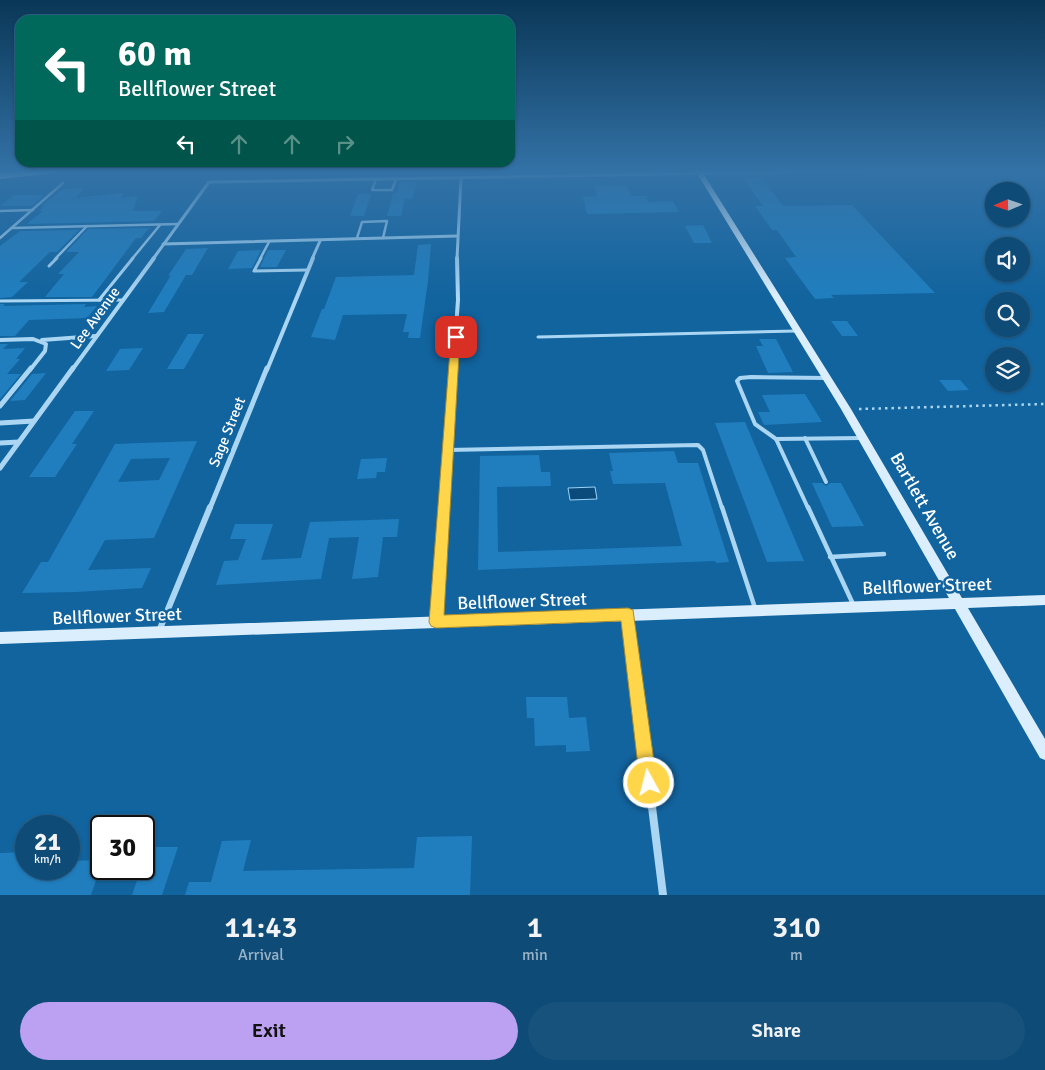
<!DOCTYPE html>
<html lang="en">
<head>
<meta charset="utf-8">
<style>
	:root { --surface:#0e4b77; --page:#17527c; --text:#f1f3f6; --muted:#9bb3c6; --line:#2e6389; --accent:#bca0f2 }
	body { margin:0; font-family:Signika,sans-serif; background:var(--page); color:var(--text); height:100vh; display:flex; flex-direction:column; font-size:19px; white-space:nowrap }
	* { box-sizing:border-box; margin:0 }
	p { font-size:16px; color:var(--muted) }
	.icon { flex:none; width:28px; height:28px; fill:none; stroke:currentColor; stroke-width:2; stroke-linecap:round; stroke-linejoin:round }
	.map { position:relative; height:895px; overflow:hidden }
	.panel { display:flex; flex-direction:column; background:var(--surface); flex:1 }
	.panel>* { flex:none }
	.banner { position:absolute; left:15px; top:15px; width:500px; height:152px; border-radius:15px; box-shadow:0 1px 4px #0004,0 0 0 1px var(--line); background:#00695c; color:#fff; overflow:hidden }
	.needle { width:32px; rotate:268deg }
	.buttons { position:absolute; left:985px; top:182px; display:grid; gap:10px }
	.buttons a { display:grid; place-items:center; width:45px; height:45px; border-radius:50%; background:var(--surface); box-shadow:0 1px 4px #0004,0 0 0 1px var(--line); font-size:25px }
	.speed { position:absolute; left:15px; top:815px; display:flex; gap:10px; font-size:25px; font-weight:700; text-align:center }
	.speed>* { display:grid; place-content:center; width:65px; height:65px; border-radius:50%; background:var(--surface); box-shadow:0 1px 4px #0004,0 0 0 1px var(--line); line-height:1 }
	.speed small { font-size:12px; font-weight:400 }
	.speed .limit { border:2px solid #111; border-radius:8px; background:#fff; color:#111 }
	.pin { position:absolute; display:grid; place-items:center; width:42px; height:42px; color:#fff; margin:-21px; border-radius:10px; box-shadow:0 2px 8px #0006 }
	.me { position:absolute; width:55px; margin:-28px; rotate:353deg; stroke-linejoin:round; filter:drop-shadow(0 0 4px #0008) }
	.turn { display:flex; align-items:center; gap:18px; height:105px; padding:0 20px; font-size:22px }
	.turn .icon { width:65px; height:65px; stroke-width:2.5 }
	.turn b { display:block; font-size:35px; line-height:42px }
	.lanes { display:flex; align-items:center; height:48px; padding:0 20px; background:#0003; justify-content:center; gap:25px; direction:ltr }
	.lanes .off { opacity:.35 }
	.eta { display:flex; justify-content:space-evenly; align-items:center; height:85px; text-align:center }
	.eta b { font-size:30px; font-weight:600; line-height:35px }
	.action { display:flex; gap:10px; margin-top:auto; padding:10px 20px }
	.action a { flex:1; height:58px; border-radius:30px; background:var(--accent); color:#111; font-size:20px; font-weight:600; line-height:58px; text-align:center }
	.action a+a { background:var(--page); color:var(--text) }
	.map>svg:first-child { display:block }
	.water { fill:#0b4b7b; stroke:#9cd4f7 }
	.building { fill:#207ebe; fill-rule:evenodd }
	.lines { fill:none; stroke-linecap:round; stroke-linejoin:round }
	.path { stroke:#aad6f4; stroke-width:2.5; stroke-dasharray:2.5 4; stroke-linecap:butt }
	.lane-far3 { stroke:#aad6f4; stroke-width:2.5 }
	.lane-far2 { stroke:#aad6f4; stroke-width:3 }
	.lane-far1 { stroke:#aad6f4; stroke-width:4 }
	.lane { stroke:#aad6f4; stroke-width:4.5 }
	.street-far4 { stroke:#aad6f4; stroke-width:3 }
	.street-far3 { stroke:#aad6f4; stroke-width:4 }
	.street-far2 { stroke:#aad6f4; stroke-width:5 }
	.street-far1 { stroke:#aad6f4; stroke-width:6 }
	.street { stroke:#aad6f4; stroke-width:8 }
	.secondary { fill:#daeefd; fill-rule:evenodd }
	.highway { fill:#fff; fill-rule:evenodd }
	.route { fill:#ffd54a; stroke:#a68a30 }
	.labels { text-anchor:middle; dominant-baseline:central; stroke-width:5; stroke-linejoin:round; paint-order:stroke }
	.street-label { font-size:15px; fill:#fff; stroke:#12649f }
	.near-street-label { font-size:18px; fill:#fff; stroke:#12649f }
</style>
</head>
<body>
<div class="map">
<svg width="1045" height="895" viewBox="0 0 1045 895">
	<rect width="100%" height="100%" fill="#12649f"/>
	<polygon class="water" points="595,487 597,499 570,500 568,488"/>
	<g class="building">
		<polygon points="761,177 783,206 852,205 935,293 831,295 834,298 815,299 785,258 796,257 777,230 772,230 755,206 763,206 743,178"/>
		<polygon points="400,182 417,182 412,199 405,199 401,216 387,216 393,194 397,193"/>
		<polygon points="594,186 627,186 631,196 646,196 648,202 673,201 679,212 587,214 583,197 597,196"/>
		<polygon points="85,188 75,198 123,193 121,198 138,196 133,211 162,211 154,221 27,224 43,211 39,211 44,206 41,206 63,189"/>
		<polygon points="358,194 371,194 364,216 350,216"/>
		<polygon points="14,195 44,195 32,206 0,206"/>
		<polygon points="703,225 712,243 694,243 685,226"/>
		<polygon points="149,228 141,238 136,238 92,297 45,297 64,274 58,274 79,252 66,252 88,229"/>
		<polygon points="79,230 57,252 50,252 19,282 28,282 12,297 0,298 0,246 20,231"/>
		<polygon points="431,244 428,281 420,338 408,338 409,332 403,332 407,314 343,315 335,340 311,337 322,309 324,309 336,277 414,275 418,245"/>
		<polygon points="208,248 192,275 186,275 164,312 148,313 171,275 168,276 186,249"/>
		<polygon points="261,250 252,268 228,269 238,251"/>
		<polygon points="268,250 286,250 277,267 260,267"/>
		<polygon points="0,304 5,304 3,306 86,304 84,307 97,306 87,318 29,320 15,336 0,336"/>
		<polygon points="831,321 847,321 858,336 842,336"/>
		<polygon points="188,334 204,334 184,369 167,369"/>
		<polygon points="759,339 776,339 793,372 768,373 756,346 763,346"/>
		<polygon points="0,344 8,344 3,349 25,348 16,359 20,359 7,374 21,374 0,399"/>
		<polygon points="143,348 129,370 106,371 120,349"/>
		<polygon points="46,373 25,400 10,401 32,374"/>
		<polygon points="939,380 960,380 969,390 948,391"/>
		<polygon points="805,394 822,422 764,425 758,412 770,412 762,395"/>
		<polygon points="75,411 94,411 72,444 77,444 55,477 29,477"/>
		<polygon points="745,422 804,561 767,562 715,423"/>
		<path d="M197,441L154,538L105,540L88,570L151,568L142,588L76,592L22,593L41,562H48L115,444ZM170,458L159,480L118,482L131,459Z"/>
		<polygon points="674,451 678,463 698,463 729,562 716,563 715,561 478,570 480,456 539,455 541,472 550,472 551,486 497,487 498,552 682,546 665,483 613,484 610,471 613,471 609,453"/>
		<polygon points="387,458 385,472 377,472 376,478 357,479 361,459"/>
		<polygon points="812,483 822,483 826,486 830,483 841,483 864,526 832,527"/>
		<polygon points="399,519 397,537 383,537 378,577 352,579 359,537 329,538 321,579 216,585 224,561 238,560 246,539 230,539 235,524 273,524 261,560 301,558 310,522"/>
		<polygon points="526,697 567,697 569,718 586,717 590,751 566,752 566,745 535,746 534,718 527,718"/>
		<polygon points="472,836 470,895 185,895 189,882 211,882 222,841 251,840 243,871 414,868 417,837"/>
		<polygon points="148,847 178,847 162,895 132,895 141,869 144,869 144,859"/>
		<polygon points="26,852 26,869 69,869 69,861 101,860 101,866 91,895 0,895 0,853"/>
	</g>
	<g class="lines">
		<polyline class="path" points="859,409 1045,404"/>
		<g class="lane-far3">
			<polyline points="376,179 372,190 392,190 396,179"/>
			<polyline points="0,211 33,210"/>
			<polyline points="12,228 178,224"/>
			<polyline points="0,238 63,183"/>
			<polyline points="357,238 362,222 387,221 383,238"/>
			<polyline points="55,259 87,226"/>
			<polyline points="132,259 160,225"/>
			<polyline points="260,259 269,242"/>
		</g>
		<g class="lane-far2">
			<polyline points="261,258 254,271 307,270"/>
			<polyline points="49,266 57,258"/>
			<polyline points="99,300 133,258"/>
			<polyline points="0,301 123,300"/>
			<polyline points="538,337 796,331"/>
		</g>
		<g class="lane-far1">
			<polyline points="805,438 826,482"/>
			<polyline points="776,439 861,438"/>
			<polyline points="448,450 698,445 703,450 722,508"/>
			<polyline points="808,508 776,439 755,424 737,381 740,378 751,377 826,378"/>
		</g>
		<g class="lane">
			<polyline points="722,507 755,608"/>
			<polyline points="808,507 853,604"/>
			<polyline points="830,557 884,554"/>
		</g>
		<g class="street-far4">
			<polyline points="163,244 457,236"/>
			<polyline points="153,259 209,182 898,170"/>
			<polyline points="312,259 320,241"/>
			<polyline points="457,259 461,178"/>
		</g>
		<g class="street-far3">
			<polyline points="0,340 33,339 46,344 45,351 30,370"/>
			<polyline points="42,340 96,336"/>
			<polyline points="72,370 154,258"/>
			<polyline points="267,370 313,258"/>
			<polyline points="453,370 458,300 457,258"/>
		</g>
		<g class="street-far2">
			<polyline points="0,406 31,368"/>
			<polyline points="0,423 34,421"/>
			<polyline points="0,443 19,442"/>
			<polyline points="0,468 73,368"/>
			<polyline points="210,508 267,368"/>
			<polyline points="444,508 453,368"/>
		</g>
		<g class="street-far1">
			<polyline points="628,615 636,680"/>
			<polyline points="436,621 444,507"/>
			<polyline points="159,631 210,507"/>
		</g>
		<polyline class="street" points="636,679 663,895"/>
		<polygon class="secondary" points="695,170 701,170 851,409 962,598 1045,595 1045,605 968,608 1045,739 1045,760 1040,758 955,609 0,644 0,632 949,598 841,409"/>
		<polygon class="highway" points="32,170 61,170 57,173 0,179 0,173"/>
	</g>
	<linearGradient id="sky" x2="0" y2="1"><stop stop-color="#0a3757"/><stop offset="0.58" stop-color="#3372a6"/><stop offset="1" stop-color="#3372a6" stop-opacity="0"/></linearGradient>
	<rect width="1045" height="295" fill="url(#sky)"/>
	<polygon class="route" points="456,334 460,337 444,615 628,608 633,610 657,783 655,789 649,792 642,789 640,783 621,621 436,628 431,626 429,622 451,337"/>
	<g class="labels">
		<g class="street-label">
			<text transform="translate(95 318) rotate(-54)">Lee Avenue</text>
			<text transform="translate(227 432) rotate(-68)">Sage Street</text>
		</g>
		<g class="near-street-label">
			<text transform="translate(925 506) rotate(60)">Bartlett Avenue</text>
			<text transform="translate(927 586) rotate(-2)">Bellflower Street</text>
			<text transform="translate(522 601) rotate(-2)">Bellflower Street</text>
			<text transform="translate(117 616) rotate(-2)">Bellflower Street</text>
		</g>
	</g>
</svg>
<div class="buttons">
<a><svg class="needle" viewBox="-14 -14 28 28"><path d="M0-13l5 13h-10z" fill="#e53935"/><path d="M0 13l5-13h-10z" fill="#9bb3c6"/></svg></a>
<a><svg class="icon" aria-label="sound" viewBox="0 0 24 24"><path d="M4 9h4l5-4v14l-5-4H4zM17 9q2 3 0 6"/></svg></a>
<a><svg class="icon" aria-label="search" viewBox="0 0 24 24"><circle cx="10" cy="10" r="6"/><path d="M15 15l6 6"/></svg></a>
<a><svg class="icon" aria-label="layers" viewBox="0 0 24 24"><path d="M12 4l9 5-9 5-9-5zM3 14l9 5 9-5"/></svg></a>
</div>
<div class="speed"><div>21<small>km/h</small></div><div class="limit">30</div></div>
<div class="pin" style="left:456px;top:337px;background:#d93025"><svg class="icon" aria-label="arrive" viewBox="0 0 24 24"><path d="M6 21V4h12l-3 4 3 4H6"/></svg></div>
<svg class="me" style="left:649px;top:783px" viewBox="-20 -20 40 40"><circle r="17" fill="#ffd54a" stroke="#fff" stroke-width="3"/><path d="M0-11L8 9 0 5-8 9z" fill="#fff"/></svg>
<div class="banner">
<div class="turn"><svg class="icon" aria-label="left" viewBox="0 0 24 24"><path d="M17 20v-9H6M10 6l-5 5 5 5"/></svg><div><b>60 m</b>Bellflower Street</div></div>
<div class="lanes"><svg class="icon" aria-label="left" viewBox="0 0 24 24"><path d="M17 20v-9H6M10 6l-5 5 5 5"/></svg><svg class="icon off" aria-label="ahead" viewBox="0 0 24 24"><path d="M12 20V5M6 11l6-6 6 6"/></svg><svg class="icon off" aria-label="ahead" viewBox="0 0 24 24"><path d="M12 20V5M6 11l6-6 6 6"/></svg><svg class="icon off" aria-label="right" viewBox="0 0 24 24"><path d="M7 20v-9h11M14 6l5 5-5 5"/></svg></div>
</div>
</div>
<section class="panel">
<div class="eta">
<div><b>11:43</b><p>Arrival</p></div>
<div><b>1</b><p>min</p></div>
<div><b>310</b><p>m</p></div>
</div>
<div class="action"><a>Exit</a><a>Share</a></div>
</section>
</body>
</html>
